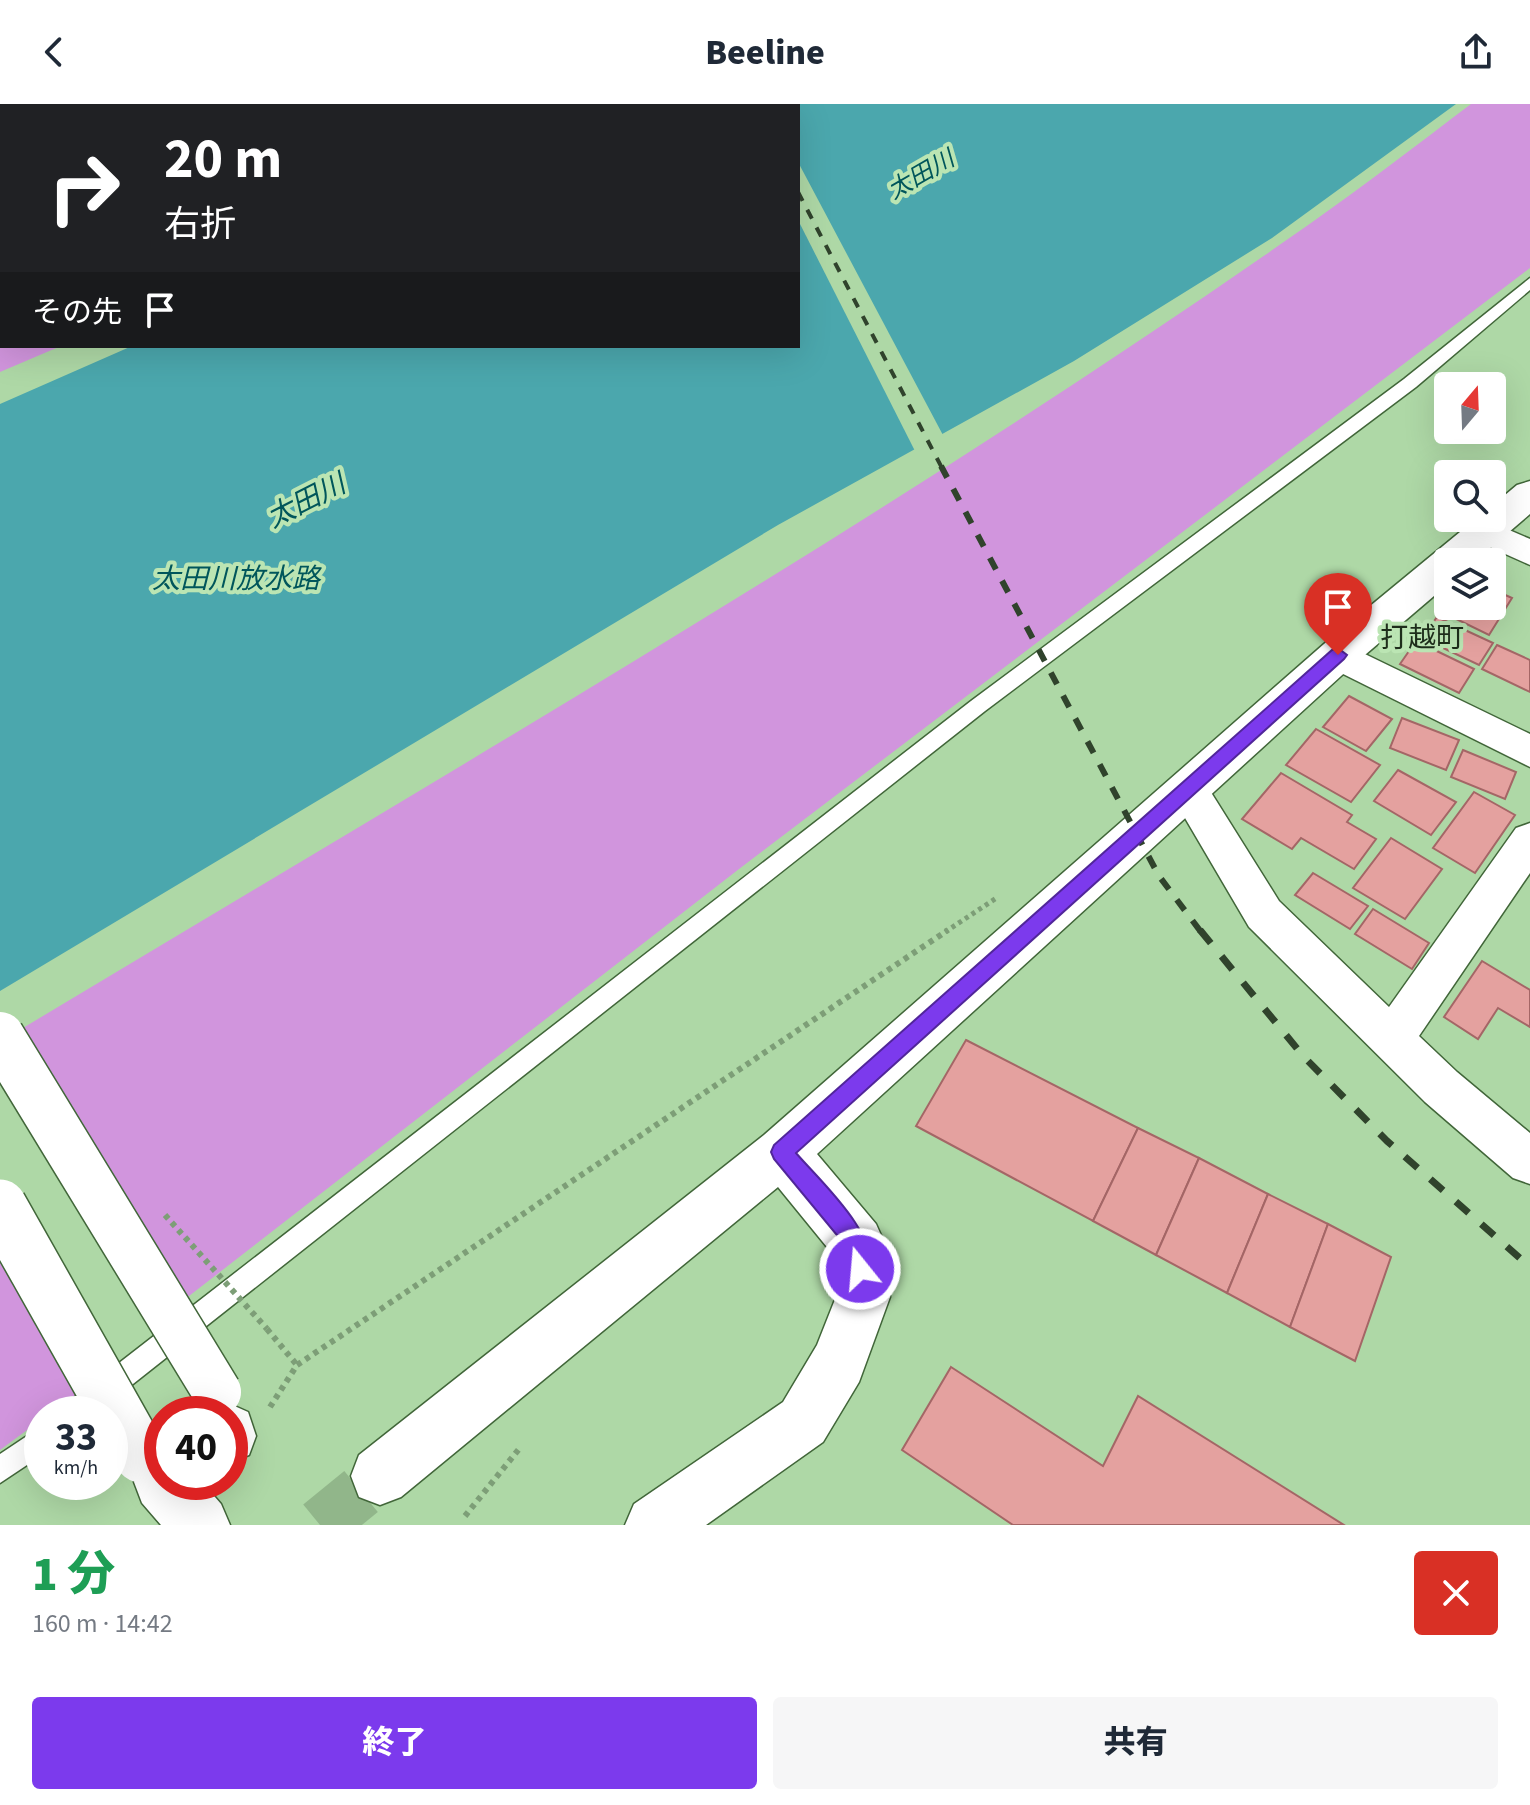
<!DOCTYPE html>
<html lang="ja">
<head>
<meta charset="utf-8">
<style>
	:root { --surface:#fff; --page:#f6f6f7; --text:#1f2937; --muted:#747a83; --accent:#7c3aed }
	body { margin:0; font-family:"Source Sans 3","Noto Sans JP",sans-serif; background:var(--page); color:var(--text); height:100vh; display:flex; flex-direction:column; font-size:30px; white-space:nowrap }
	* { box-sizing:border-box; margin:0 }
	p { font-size:26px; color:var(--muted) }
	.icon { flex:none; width:44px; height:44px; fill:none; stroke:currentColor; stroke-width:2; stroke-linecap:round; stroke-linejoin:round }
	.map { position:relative; height:1421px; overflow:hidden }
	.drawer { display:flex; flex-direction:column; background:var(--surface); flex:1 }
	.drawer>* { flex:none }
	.hud { position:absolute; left:0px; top:0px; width:800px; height:244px; box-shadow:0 8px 32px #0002; background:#202124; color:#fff; overflow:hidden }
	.needle { width:52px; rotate:19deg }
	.tools { position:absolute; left:1434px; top:268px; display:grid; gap:16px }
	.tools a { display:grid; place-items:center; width:72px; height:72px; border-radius:8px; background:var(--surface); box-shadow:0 8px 32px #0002; font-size:40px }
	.speed { position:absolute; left:24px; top:1292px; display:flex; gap:16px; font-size:40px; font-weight:700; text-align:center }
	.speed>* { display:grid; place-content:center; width:104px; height:104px; border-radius:50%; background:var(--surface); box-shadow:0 8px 32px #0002; line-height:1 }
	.speed small { font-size:20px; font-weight:400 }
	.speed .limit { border:12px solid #d22; background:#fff; color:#111 }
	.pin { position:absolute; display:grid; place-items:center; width:68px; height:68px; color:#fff; margin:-82px -34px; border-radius:50% 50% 50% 0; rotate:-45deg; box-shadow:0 0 8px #0007 }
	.pin .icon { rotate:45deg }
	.me { position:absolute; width:88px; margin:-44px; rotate:343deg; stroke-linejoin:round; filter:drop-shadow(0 0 6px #0008) }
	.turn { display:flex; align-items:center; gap:28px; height:168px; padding:0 32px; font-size:36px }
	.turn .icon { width:104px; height:104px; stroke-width:2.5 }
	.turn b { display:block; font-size:56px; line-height:68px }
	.then { display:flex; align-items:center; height:76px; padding:0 32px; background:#0003; gap:16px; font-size:30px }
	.round { display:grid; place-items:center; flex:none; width:84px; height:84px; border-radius:8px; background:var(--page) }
	.headline { display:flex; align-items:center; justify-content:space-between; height:136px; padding:0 32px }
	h1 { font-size:48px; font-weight:800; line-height:60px; color:#1e9e55 }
	.action { display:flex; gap:16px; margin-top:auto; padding:16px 32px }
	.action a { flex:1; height:92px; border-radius:8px; background:var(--accent); color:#fff; font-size:32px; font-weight:800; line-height:92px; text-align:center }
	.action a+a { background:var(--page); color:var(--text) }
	header { display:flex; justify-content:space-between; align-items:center; height:104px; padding:0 32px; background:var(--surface); font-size:36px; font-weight:800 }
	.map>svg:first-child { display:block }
	.green { fill:#d195dd }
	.water { fill:#4ba7ad }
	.pier { fill:#aed8a6 }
	.building { fill:#e4a19f; stroke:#a46666; stroke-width:2 }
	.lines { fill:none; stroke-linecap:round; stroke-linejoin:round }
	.secondary-tunnel { stroke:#91b68a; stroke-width:53; stroke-dasharray:53 26; stroke-linecap:butt }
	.lane-casing { stroke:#416639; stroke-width:3 }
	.street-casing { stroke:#416639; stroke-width:3 }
	.secondary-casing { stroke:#416639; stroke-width:3 }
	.path-far1 { stroke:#7d9e77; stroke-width:5; stroke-dasharray:4 4; stroke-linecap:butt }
	.path { stroke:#7d9e77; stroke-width:6; stroke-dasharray:5 5; stroke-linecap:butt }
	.lane { fill:#fff; fill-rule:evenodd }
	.street { fill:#fff; fill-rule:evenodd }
	.secondary { fill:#fff; fill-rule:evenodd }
	.rail-far2 { stroke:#30432c; stroke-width:4; stroke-dasharray:10 10; stroke-linecap:butt }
	.rail-far1 { stroke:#30432c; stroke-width:6; stroke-dasharray:13 13; stroke-linecap:butt }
	.rail { stroke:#30432c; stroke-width:7; stroke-dasharray:17 17; stroke-linecap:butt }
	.street-bridge-casing { stroke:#416639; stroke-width:51; stroke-linecap:butt }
	.secondary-bridge-casing { stroke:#416639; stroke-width:56; stroke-linecap:butt }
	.path-bridge { stroke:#7d9e77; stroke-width:6; stroke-dasharray:5 5; stroke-linecap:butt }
	.street-bridge { stroke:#fff; stroke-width:48 }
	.secondary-bridge { stroke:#fff; stroke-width:53 }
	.route { fill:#7c3aed; stroke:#51269a; stroke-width:2 }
	.labels { text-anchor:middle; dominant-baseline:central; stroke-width:8; stroke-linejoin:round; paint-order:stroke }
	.far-water-label { font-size:24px; font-style:italic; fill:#00565b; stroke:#bbe5b3 }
	.water-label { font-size:28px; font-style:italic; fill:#00565b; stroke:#bbe5b3 }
	.neighbourhood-label { font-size:28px; fill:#1e2e1b; stroke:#bbe5b3 }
</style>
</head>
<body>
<header><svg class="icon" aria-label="back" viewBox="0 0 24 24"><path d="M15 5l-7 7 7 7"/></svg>Beeline<svg class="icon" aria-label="share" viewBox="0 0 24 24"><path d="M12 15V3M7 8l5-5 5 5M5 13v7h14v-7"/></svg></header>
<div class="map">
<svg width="1530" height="1421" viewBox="0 0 1530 1421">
	<rect width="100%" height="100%" fill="#aed8a6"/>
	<g class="green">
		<path d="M1471,0H1530V164L739,765L180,1199L18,927C453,665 895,411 1311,119C1365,81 1418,40 1471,0Z"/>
		<polygon points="0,221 2,242 61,242 0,268"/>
		<polygon points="0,1116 100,1273 50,1310 42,1310 42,1315 0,1346"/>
	</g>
	<polygon class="water" points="660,0 1456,0 1272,134 1074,257 778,421 0,887 0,300 132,242 798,242 798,2 656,2"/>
	<polygon class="pier" points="798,58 944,333 916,349 798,116"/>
	<g class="building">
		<polygon points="1492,485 1512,494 1489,531 1444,509 1449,502 1492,502"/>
		<polygon points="1437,513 1493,539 1479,561 1422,534"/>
		<polygon points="1416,537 1474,565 1459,589 1400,560"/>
		<polygon points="1497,541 1530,556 1530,588 1482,565"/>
		<polygon points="1349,592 1392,615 1366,647 1323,623"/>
		<polygon points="1402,614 1459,636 1446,666 1390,644"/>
		<polygon points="1316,625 1380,661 1351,698 1286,661"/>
		<polygon points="1463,646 1516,668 1505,695 1451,673"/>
		<polygon points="1398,666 1456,698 1431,731 1374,697"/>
		<polygon points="1281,669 1352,711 1347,718 1376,735 1354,765 1301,734 1292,745 1242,715"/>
		<polygon points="1474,688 1515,711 1475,769 1433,744"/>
		<polygon points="1391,734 1442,765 1405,815 1353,784"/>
		<polygon points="1313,769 1368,802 1350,825 1295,791"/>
		<polygon points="1373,805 1429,839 1412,865 1355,830"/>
		<polygon points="1482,857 1530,886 1530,923 1498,904 1478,935 1444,913"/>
		<polygon points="966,936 1138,1024 1093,1117 916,1022"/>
		<polygon points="1138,1024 1199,1054 1156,1151 1093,1117"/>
		<polygon points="1199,1054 1268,1090 1227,1189 1156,1151"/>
		<polygon points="1268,1090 1328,1120 1290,1223 1227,1189"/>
		<polygon points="1328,1120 1391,1153 1355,1257 1290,1223"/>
		<polygon points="951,1263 1103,1362 1138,1292 1344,1421 1013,1421 902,1346"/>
	</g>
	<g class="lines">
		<polyline class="secondary-tunnel" points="320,1421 380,1372"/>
		<defs>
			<g id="lane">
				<polygon points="0,104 2,104 0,113"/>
				<polygon points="1530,174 1530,186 1416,283 985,607 95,1310 61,1310 65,1301 971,597 1404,275"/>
				<polygon points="42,1322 42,1351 0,1379 0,1350"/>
			</g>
			<g id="street">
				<polygon points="121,0 151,0 120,2"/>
				<rect x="0" y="41" width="2" height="16"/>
				<polygon points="1486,416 1530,435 1530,461 1474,436 1469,428 1474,420"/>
				<polygon points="1338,537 1530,630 1530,663 1325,561 1320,551 1325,541"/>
				<polygon points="1188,669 1202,674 1279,797 1389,903 1516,724 1530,719 1530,769 1419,932 1457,968 1530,1029 1530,1080 1513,1074 1425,998 1249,823 1168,685 1174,674"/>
				<polygon points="230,1300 248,1308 256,1332 249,1351 230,1358 230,1310 211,1310"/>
			</g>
			<g id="secondary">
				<polygon points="0,62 2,62 0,81"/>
				<polygon points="1530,377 1530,410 1474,458 1448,458 1448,480 1352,562 817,1050 876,1120 884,1138 890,1193 859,1278 823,1338 706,1421 625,1421 634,1400 783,1298 817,1241 836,1193 831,1148 778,1083 401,1393 380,1401 359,1393 351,1372 359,1351 764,1031 1324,540 1477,414 1492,414 1492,402 1517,381"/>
				<polygon points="162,1349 162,1378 202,1378 221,1400 230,1421 161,1421 142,1399 134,1378 142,1357"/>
			</g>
		</defs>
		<use href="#lane" class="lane-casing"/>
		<use href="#street" class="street-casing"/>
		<use href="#secondary" class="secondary-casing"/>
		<polyline class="path-far1" points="945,828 998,793"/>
		<g class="path">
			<polyline points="267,1225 297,1261"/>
			<polyline points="270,1303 297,1261 948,826"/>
			<polyline points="465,1412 519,1345"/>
		</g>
		<use href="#lane" class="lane"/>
		<use href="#street" class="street"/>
		<use href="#secondary" class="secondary"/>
		<polyline class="rail-far2" points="798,88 942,364"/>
		<polyline class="rail-far1" points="941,362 1159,772 1201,828"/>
		<polyline class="rail" points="1200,826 1304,953 1387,1037 1530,1163"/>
		<defs>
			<polyline id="street-bridge" points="0,932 217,1288"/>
			<polyline id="secondary-bridge" points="0,1102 141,1352"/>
		</defs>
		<use href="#street-bridge" class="street-bridge-casing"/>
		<use href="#secondary-bridge" class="secondary-bridge-casing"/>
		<polyline class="path-bridge" points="165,1111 267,1225"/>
		<use href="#street-bridge" class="street-bridge"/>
		<use href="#secondary-bridge" class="secondary-bridge"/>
	</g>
	<path class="route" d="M1338,544L1347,551L1344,555L796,1049C820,1077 884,1134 868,1173L860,1176L852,1173L846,1142L774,1055L771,1048L774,1041L1332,546Z"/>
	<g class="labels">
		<g class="far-water-label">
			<text transform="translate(921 71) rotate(-30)">太田川</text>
		</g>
		<g class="water-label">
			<text transform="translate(306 397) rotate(-27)">太田川</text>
			<text x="236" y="475">太田川放水路</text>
		</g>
		<g class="neighbourhood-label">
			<text x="1422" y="534">打越町</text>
		</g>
	</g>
</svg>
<div class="tools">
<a><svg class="needle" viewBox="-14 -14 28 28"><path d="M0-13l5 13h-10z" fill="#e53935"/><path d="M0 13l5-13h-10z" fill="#747a83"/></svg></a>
<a><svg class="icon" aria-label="search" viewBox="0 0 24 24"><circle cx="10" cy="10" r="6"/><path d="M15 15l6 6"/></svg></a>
<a><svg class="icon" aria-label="layers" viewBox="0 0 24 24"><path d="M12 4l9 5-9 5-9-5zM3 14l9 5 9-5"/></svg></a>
</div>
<div class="speed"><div>33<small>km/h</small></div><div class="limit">40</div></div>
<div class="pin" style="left:1338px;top:551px;background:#d93025"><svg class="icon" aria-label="arrive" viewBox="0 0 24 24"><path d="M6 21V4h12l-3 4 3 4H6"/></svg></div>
<svg class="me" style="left:860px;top:1165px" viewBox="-20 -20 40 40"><circle r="17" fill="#7c3aed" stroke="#fff" stroke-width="3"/><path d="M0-11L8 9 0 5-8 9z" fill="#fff"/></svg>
<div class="hud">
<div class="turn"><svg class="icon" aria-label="right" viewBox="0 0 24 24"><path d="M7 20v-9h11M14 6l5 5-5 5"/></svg><div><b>20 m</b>右折</div></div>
<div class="then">その先<svg class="icon" aria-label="arrive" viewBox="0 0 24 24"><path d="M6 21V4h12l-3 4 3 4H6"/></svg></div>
</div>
</div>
<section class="drawer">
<div class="headline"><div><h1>1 分</h1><p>160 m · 14:42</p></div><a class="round" style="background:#d93025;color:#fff"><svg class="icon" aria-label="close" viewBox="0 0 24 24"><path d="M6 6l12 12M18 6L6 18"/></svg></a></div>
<div class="action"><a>終了</a><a>共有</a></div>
</section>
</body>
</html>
